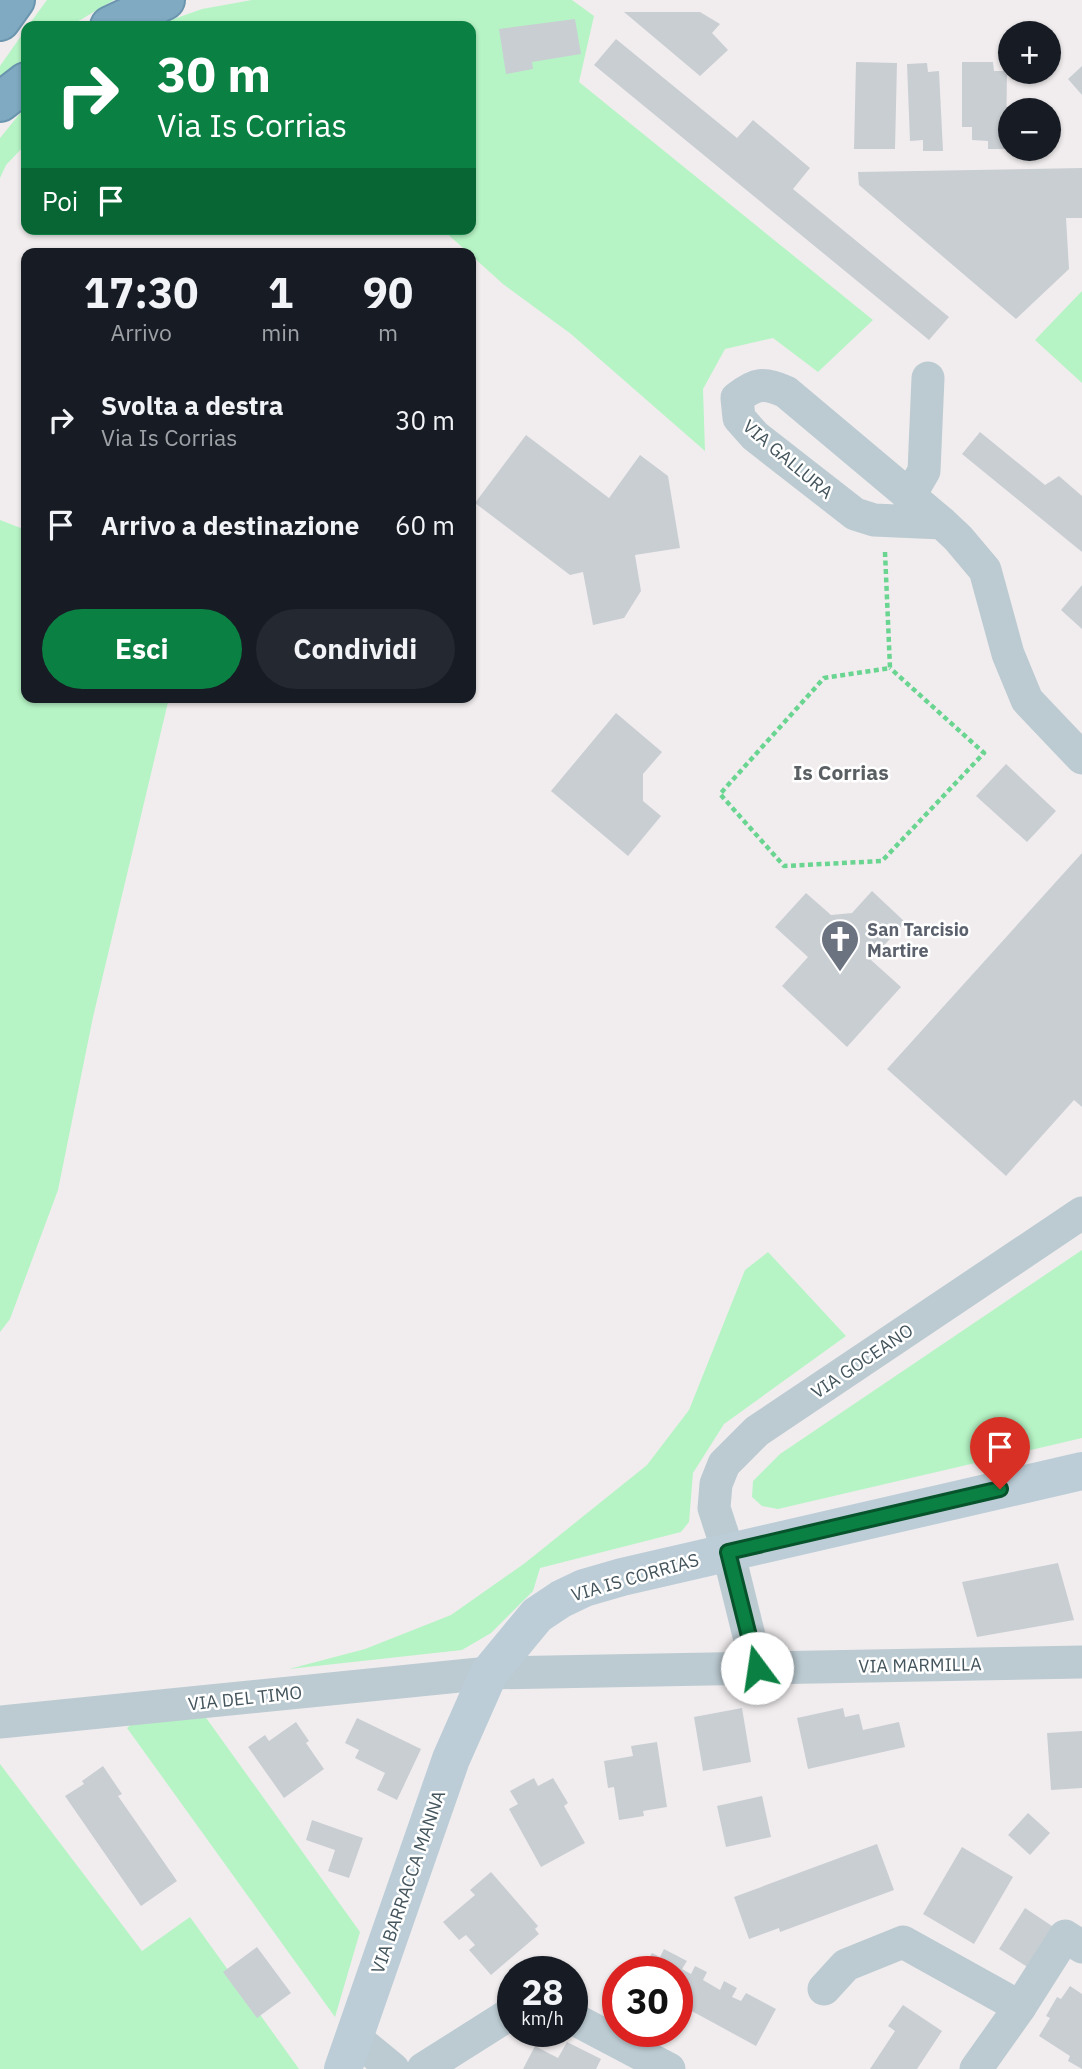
<!DOCTYPE html>
<html lang="it">
<head>
<meta charset="utf-8">
<style>
	:root { --surface:#171b24; --page:#242831; --text:#f1f3f6; --muted:#9ea1a6; --accent:#0b8043 }
	body { margin:0; font-family:"IBM Plex Sans",sans-serif; background:var(--page); color:var(--text); height:100vh; display:flex; flex-direction:column; font-size:26px; white-space:nowrap }
	* { box-sizing:border-box; margin:0 }
	p { font-size:23px; color:var(--muted) }
	.icon { flex:none; width:38px; height:38px; fill:none; stroke:currentColor; stroke-width:2; stroke-linecap:round; stroke-linejoin:round }
	.map { position:relative; flex:1; overflow:hidden }
	.sheet { position:absolute; left:21px; top:248px; width:455px; height:455px; display:flex; flex-direction:column; background:var(--surface); border-radius:14px; box-shadow:0 2px 5px #0004 }
	.sheet>* { flex:none }
	.guide { position:absolute; left:21px; top:21px; width:455px; height:214px; border-radius:14px; box-shadow:0 2px 5px #0004; background:#0b8043; color:#fff; overflow:hidden }
	.buttons { position:absolute; left:998px; top:21px; display:grid; gap:14px }
	.buttons a { display:grid; place-items:center; width:63px; height:63px; border-radius:50%; background:var(--surface); box-shadow:0 2px 5px #0004; font-size:35px }
	.speed { position:absolute; left:497px; top:1956px; display:flex; gap:14px; font-size:35px; font-weight:700; text-align:center }
	.speed>* { display:grid; place-content:center; width:91px; height:91px; border-radius:50%; background:var(--surface); box-shadow:0 2px 5px #0004; line-height:1 }
	.speed small { font-size:18px; font-weight:400 }
	.speed .limit { border:10px solid #d22; background:#fff; color:#111 }
	.pin { position:absolute; display:grid; place-items:center; width:60px; height:60px; color:#fff; margin:-72px -30px; border-radius:50% 50% 50% 0; rotate:-45deg; box-shadow:0 0 7px #0007 }
	.pin .icon { rotate:45deg }
	.me { position:absolute; width:77px; margin:-38px; rotate:346deg; stroke-linejoin:round; filter:drop-shadow(0 0 5px #0008) }
	.turn { display:flex; align-items:center; gap:24px; height:147px; padding:0 21px; font-size:32px }
	.turn .icon { width:91px; height:91px; stroke-width:2.5 }
	.turn b { display:block; font-size:49px; line-height:60px }
	.then { display:flex; align-items:center; height:66px; padding:0 21px; background:#0003; gap:14px; font-size:26px }
	.eta { display:flex; justify-content:space-evenly; align-items:center; height:119px; text-align:center }
	.eta b { font-size:42px; font-weight:700; line-height:49px }
	.primary-button { display:flex; gap:14px; margin-top:auto; padding:14px 21px }
	.primary-button a { flex:1; height:80px; border-radius:42px; background:var(--accent); color:#fff; font-size:28px; font-weight:700; line-height:80px; text-align:center }
	.primary-button a+a { background:var(--page); color:var(--text) }
	ul { padding:0; list-style:none }
	li { display:flex; align-items:center; gap:21px; height:105px; padding:0 21px }
	li div { flex:1 }
	li b { display:block; font-size:26px }
	li em { font-style:normal }
	.map>svg:first-child { display:block }
	.green { fill:#b6f4c5 }
	.building { fill:#c9ced3 }
	.lines { fill:none; stroke-linecap:round; stroke-linejoin:round }
	.highway-casing { stroke:#6b95ae; stroke-width:42 }
	.path { stroke:#6ad591; stroke-width:4.5; stroke-dasharray:5 3.5; stroke-linecap:butt }
	.street { stroke:#bccbd2; stroke-width:33 }
	.secondary { stroke:#bccdd7; stroke-width:38 }
	.highway { stroke:#7faac2; stroke-width:38 }
	.route-casing { stroke:#07532c; stroke-width:18 }
	.route { stroke:#0b8043; stroke-width:12 }
	.labels { text-anchor:middle; dominant-baseline:central; stroke-width:5; stroke-linejoin:round; paint-order:stroke }
	.street-label { font-size:18px; fill:#44555d; stroke:#fff }
	.worship-label { font-size:18px; font-weight:bold; fill:#5b616d; stroke:#fff; text-anchor:start }
	.quarter-label { font-size:21px; font-weight:bold; fill:#595f63; stroke:#fff }
</style>
</head>
<body>
<div class="map">
<svg width="1082" height="2069" viewBox="0 0 1082 2069">
	<rect width="100%" height="100%" fill="#f1edee"/>
	<g class="green">
		<polygon points="47,0 114,0 70,26 28,26"/>
		<polygon points="252,0 572,0 594,16 579,82 873,320 818,372 773,338 725,349 703,389 705,451 571,334 503,284 442,229 471,229 471,26 154,26 202,9"/>
		<polygon points="26,29 26,59 0,80 0,66"/>
		<polygon points="26,106 26,144 6,165 0,178 0,138"/>
		<polygon points="1082,291 1082,383 1035,340"/>
		<polygon points="0,520 26,530 26,698 169,698 93,1017 58,1190 10,1319 0,1332"/>
		<polygon points="1082,1250 1082,1438 778,1509 762,1506 752,1497 753,1481 780,1454"/>
		<polygon points="768,1252 846,1336 724,1424 693,1473 689,1522 681,1532 540,1568 533,1591 491,1633 462,1650 289,1669 365,1649 451,1615 525,1563 647,1465 689,1410 745,1270"/>
		<polygon points="204,1715 360,1932 335,2017 127,1728 134,1722"/>
		<polygon points="0,1764 142,1951 190,1917 299,2069 0,2069"/>
	</g>
	<g class="building">
		<polygon points="624,12 700,12 720,24 712,33 728,50 700,76"/>
		<polygon points="575,19 581,54 532,62 533,69 506,74 499,29"/>
		<polygon points="616,39 737,138 753,120 810,168 793,189 949,317 929,340 594,65"/>
		<polygon points="856,62 897,63 895,149 854,149"/>
		<polygon points="962,62 993,62 994,71 1007,71 1006,149 988,149 988,141 972,140 972,127 962,127"/>
		<polygon points="927,63 928,72 939,71 943,151 923,151 923,140 910,141 907,64"/>
		<polygon points="1082,66 1082,95 1068,79"/>
		<polygon points="1082,168 1082,218 1066,218 1069,269 1016,319 859,185 858,172"/>
		<polygon points="980,432 1045,485 1059,476 1082,496 1082,552 962,454"/>
		<polygon points="526,435 609,498 640,455 668,476 680,548 635,555 641,591 624,618 593,625 583,572 570,575 475,503"/>
		<polygon points="1082,585 1082,629 1061,610"/>
		<polygon points="616,713 662,752 643,774 643,801 661,816 628,856 551,791"/>
		<polygon points="1006,764 1056,811 1027,842 976,796"/>
		<polygon points="1082,853 1082,1107 1074,1100 1006,1176 887,1069"/>
		<polygon points="872,891 905,922 871,960 901,987 847,1047 782,986 808,957 775,927 806,893 831,915 852,913"/>
		<polygon points="1058,1563 1074,1620 977,1637 962,1582"/>
		<polygon points="742,1708 751,1762 703,1771 694,1717"/>
		<polygon points="843,1708 845,1717 859,1714 863,1730 899,1722 905,1747 808,1769 797,1718"/>
		<polygon points="357,1718 421,1749 397,1800 377,1790 385,1773 355,1758 359,1750 345,1743"/>
		<polygon points="296,1722 309,1741 306,1743 324,1769 284,1798 248,1747 265,1735 269,1741"/>
		<polygon points="1082,1731 1082,1788 1051,1790 1047,1733"/>
		<polygon points="657,1742 667,1807 643,1811 644,1816 619,1820 614,1787 608,1788 604,1761 633,1756 631,1746"/>
		<polygon points="103,1766 122,1794 118,1796 177,1881 141,1906 65,1796 84,1784 82,1781"/>
		<polygon points="534,1778 538,1786 553,1778 568,1803 564,1806 585,1843 541,1867 509,1809 518,1804 510,1791"/>
		<polygon points="762,1796 771,1837 726,1847 717,1806"/>
		<polygon points="1028,1813 1050,1833 1030,1855 1008,1835"/>
		<polygon points="312,1820 363,1838 349,1878 328,1871 335,1850 306,1840"/>
		<polygon points="877,1844 894,1890 780,1932 779,1928 749,1939 734,1897"/>
		<polygon points="962,1847 1013,1877 974,1944 923,1914"/>
		<polygon points="491,1872 538,1926 535,1929 539,1934 491,1975 469,1950 475,1945 466,1935 459,1940 443,1922 475,1895 470,1890"/>
		<polygon points="1025,1908 1055,1928 1029,1968 999,1949"/>
		<polygon points="257,1947 291,1993 257,2018 223,1972"/>
		<polygon points="664,1949 687,1961 682,1969 691,1974 695,1966 707,1972 703,1980 720,1990 724,1981 737,1988 732,1997 741,2001 746,1993 776,2009 756,2046 677,2003 677,1972 641,1972 652,1953 660,1957"/>
		<polygon points="1070,1986 1082,1994 1082,2069 1068,2061 1070,2056 1039,2036 1050,2018 1046,2016 1057,1997 1061,1999"/>
		<polygon points="903,2005 942,2031 917,2069 870,2069 895,2031 888,2026"/>
		<polygon points="567,2042 601,2059 596,2069 523,2069 535,2046 558,2058"/>
	</g>
	<g class="lines">
		<defs>
			<g id="highway">
				<polyline points="0,21 15,0"/>
				<polyline points="110,26 165,0"/>
				<polyline points="0,102 26,82"/>
			</g>
		</defs>
		<use href="#highway" class="highway-casing"/>
		<polyline class="path" points="885,552 890,668 824,678 720,794 784,866 882,861 984,753 890,668"/>
		<g class="street">
			<polyline points="910,495 924,471 928,378"/>
			<path d="M942,523L874,520L855,514L755,436L739,418L737,398C756,383 764,382 786,392L942,523L958,538L985,570L1008,654L1027,700L1082,758"/>
			<polyline points="757,1668 728,1551 714,1508 716,1484 724,1464 757,1431 1082,1213"/>
			<polyline points="0,1722 489,1673 1082,1662"/>
			<polyline points="824,1989 846,1965 903,1942 1020,2007"/>
			<polyline points="572,2018 669,2069"/>
			<polyline points="354,2037 393,2069"/>
			<polyline points="423,2069 513,2012"/>
			<polyline points="976,2069 1020,2007 1065,1936 1082,1947"/>
		</g>
		<polyline class="secondary" points="343,2069 451,1759 489,1673 537,1615 561,1599 584,1588 622,1577 1082,1471"/>
		<use href="#highway" class="highway"/>
	</g>
	<g class="lines">
		<defs>
			<polyline id="route" points="757,1668 728,1552 1000,1489"/>
		</defs>
		<use href="#route" class="route-casing"/>
		<use href="#route" class="route"/>
	</g>
	<defs>
		<symbol id="church-pin" viewBox="-11 -11 22 30"><path d="M0 17L-7.5 6A9.5 9.5 0 1 1 7.5 6Z" fill="#6b7280" stroke="#fff"/><path d="M-1.2-6h2.4v3.5h3.3v2.4h-3.3V6h-2.4V-.1h-3.3v-2.4h3.3Z" fill="#fff"/></symbol>
	</defs>
	<g fill-rule="evenodd">
		<use href="#church-pin" x="818" y="917" width="44" height="60"/>
	</g>
	<g class="labels">
		<g class="street-label">
			<text transform="translate(788 459) rotate(40)">VIA GALLURA</text>
			<text transform="translate(862 1361) rotate(-34)">VIA GOCEANO</text>
			<text transform="translate(635 1577) rotate(-16)">VIA IS CORRIAS</text>
			<text transform="translate(920 1665) rotate(-1)">VIA MARMILLA</text>
			<text transform="translate(245 1698) rotate(-6)">VIA DEL TIMO</text>
			<text transform="translate(408 1882) rotate(-71)">VIA BARRACCA MANNA</text>
		</g>
		<g class="worship-label">
			<text x="867" y="929">San Tarcisio<tspan x="867" dy="21">Martire</tspan></text>
		</g>
		<g class="quarter-label">
			<text x="841" y="772">Is Corrias</text>
		</g>
	</g>
</svg>
<div class="buttons">
<a>+</a>
<a>−</a>
</div>
<div class="speed"><div>28<small>km/h</small></div><div class="limit">30</div></div>
<div class="pin" style="left:1000px;top:1489px;background:#d93025"><svg class="icon" aria-label="arrive" viewBox="0 0 24 24"><path d="M6 21V4h12l-3 4 3 4H6"/></svg></div>
<svg class="me" style="left:757px;top:1668px" viewBox="-20 -20 40 40"><circle r="19" fill="#fff"/><path d="M0-13L10 11 0 6-10 11z" fill="#0b8043"/></svg>
<div class="guide">
<div class="turn"><svg class="icon" aria-label="right" viewBox="0 0 24 24"><path d="M7 20v-9h11M14 6l5 5-5 5"/></svg><div><b>30 m</b>Via Is Corrias</div></div>
<div class="then">Poi<svg class="icon" aria-label="arrive" viewBox="0 0 24 24"><path d="M6 21V4h12l-3 4 3 4H6"/></svg></div>
</div>
<section class="sheet">
<div class="eta">
<div><b>17:30</b><p>Arrivo</p></div>
<div><b>1</b><p>min</p></div>
<div><b>90</b><p>m</p></div>
</div>
<ul>
<li><svg class="icon" aria-label="right" viewBox="0 0 24 24"><path d="M7 20v-9h11M14 6l5 5-5 5"/></svg><div><b>Svolta a destra</b><p>Via Is Corrias</p></div><em>30 m</em></li>
<li><svg class="icon" aria-label="arrive" viewBox="0 0 24 24"><path d="M6 21V4h12l-3 4 3 4H6"/></svg><div><b>Arrivo a destinazione</b></div><em>60 m</em></li>
</ul>
<div class="primary-button"><a>Esci</a><a>Condividi</a></div>
</section>
</div>
</body>
</html>
